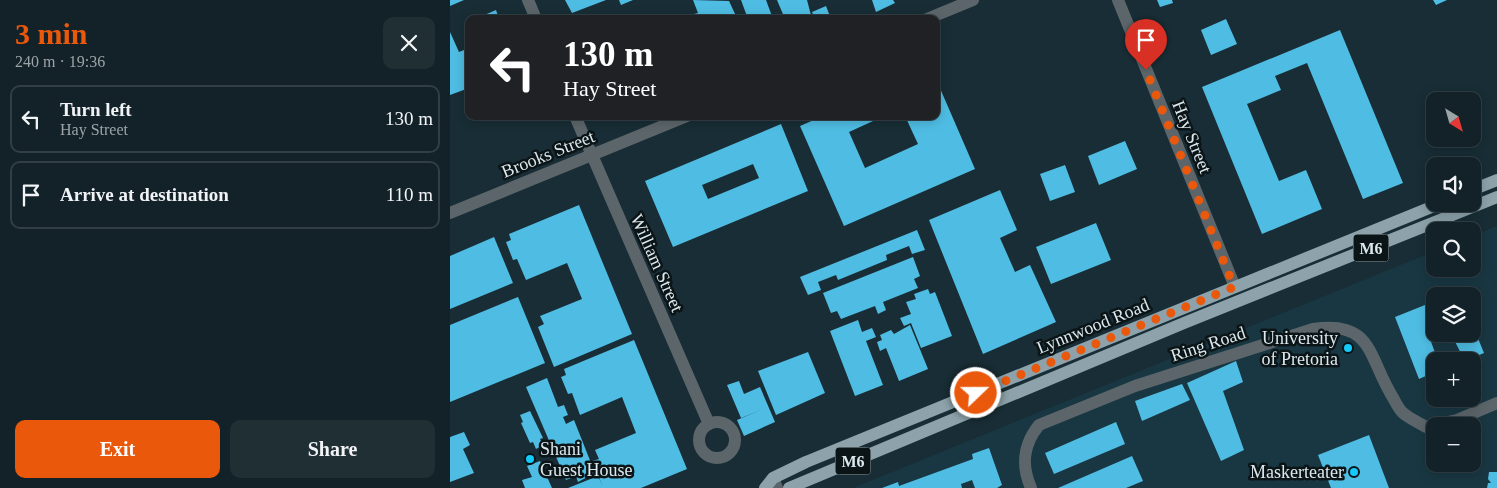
<!DOCTYPE html>
<html lang="en">
<head>
<meta charset="utf-8">
<style>
	:root { --surface:#122228; --page:#1f2f34; --text:#f1f3f6; --muted:#9ca4a8; --line:#313f45; --accent:#ea580c }
	body { margin:0; font-family:Georgia,serif; background:var(--page); color:var(--text); height:100vh; display:flex; flex-direction:column; font-size:19px; white-space:nowrap }
	* { box-sizing:border-box; margin:0 }
	p { font-size:16px; color:var(--muted) }
	.icon { flex:none; width:28px; height:28px; fill:none; stroke:currentColor; stroke-width:2; stroke-linecap:round; stroke-linejoin:round }
	.map { position:relative; flex:1; overflow:hidden }
	.sheet { display:flex; flex-direction:column; background:var(--surface); width:450px }
	.sheet>* { flex:none }
	.top-card { position:absolute; left:15px; top:15px; width:475px; height:105px; border-radius:10px; box-shadow:0 2px 12px #0003,0 0 0 1px var(--line); background:#202124; color:#fff; overflow:hidden }
	.needle { width:32px; rotate:143deg }
	.tools { position:absolute; left:976px; top:92px; display:grid; gap:10px }
	.tools a { display:grid; place-items:center; width:55px; height:55px; border-radius:10px; background:var(--surface); box-shadow:0 2px 12px #0003,0 0 0 1px var(--line); font-size:25px }
	.pin { position:absolute; display:grid; place-items:center; width:42px; height:42px; color:#fff; margin:-51px -21px; border-radius:50% 50% 50% 0; rotate:-45deg; box-shadow:0 0 5px #0007 }
	.pin .icon { rotate:45deg }
	.me { position:absolute; width:55px; margin:-28px; rotate:68deg; stroke-linejoin:round; filter:drop-shadow(0 0 4px #0008) }
	.turn { display:flex; align-items:center; gap:18px; height:105px; padding:0 15px; font-size:22px }
	.turn .icon { width:65px; height:65px; stroke-width:2.5 }
	.turn b { display:block; font-size:35px; line-height:42px }
	.round { display:grid; place-items:center; flex:none; width:52px; height:52px; border-radius:10px; background:var(--page) }
	.overview { display:flex; align-items:center; justify-content:space-between; height:85px; padding:0 15px }
	h1 { font-size:30px; font-weight:700; line-height:38px; color:var(--accent) }
	.action { display:flex; gap:10px; margin-top:auto; padding:10px 15px }
	.action a { flex:1; height:58px; border-radius:10px; background:var(--accent); color:#fff; font-size:20px; font-weight:700; line-height:58px; text-align:center }
	.action a+a { background:var(--page); color:var(--text) }
	ul { padding:0; list-style:none }
	li { display:flex; align-items:center; gap:15px; height:68px; margin:0 10px 8px; padding:0 5px; border:2px solid var(--line); border-radius:10px }
	li div { flex:1 }
	li b { display:block; font-size:19px }
	li em { font-style:normal }
	main { display:flex; flex:1; min-height:0 }
	.map>svg:first-child { display:block }
	.built { fill:#193742; fill-rule:evenodd }
	.building { fill:#4fbde3; fill-rule:evenodd }
	.lines { fill:none; stroke-linecap:round; stroke-linejoin:round }
	.street { stroke:#5c666a; stroke-width:12 }
	.primary { stroke:#8da2aa; stroke-width:12 }
	.route { stroke:#ea580c; stroke-width:9; stroke-dasharray:0 16.2 }
	.poi-dot { fill:#14cafb; stroke:#0b1417; stroke-width:2 }
	.labels { text-anchor:middle; dominant-baseline:central; stroke-width:5; stroke-linejoin:round; paint-order:stroke }
	.shield { fill:#0b1417; stroke:#9da8ad; stroke-width:1 }
	.shield-label { font-size:16px; font-weight:bold; fill:#dbe8ed }
	.street-label { font-size:18px; fill:#dbe8ed; stroke:#0b1417 }
	.poi-label { font-size:18px; fill:#dbe8ed; stroke:#0b1417; text-anchor:end }
</style>
</head>
<body>
<main>
<section class="sheet">
<div class="overview"><div><h1>3 min</h1><p>240 m · 19:36</p></div><a class="round"><svg class="icon" aria-label="close" viewBox="0 0 24 24"><path d="M6 6l12 12M18 6L6 18"/></svg></a></div>
<ul>
<li><svg class="icon" aria-label="left" viewBox="0 0 24 24"><path d="M17 20v-9H6M10 6l-5 5 5 5"/></svg><div><b>Turn left</b><p>Hay Street</p></div><em>130 m</em></li>
<li><svg class="icon" aria-label="arrive" viewBox="0 0 24 24"><path d="M6 21V4h12l-3 4 3 4H6"/></svg><div><b>Arrive at destination</b></div><em>110 m</em></li>
</ul>
<div class="action"><a>Exit</a><a>Share</a></div>
</section>
<div class="map">
<svg width="1047" height="488" viewBox="0 0 1047 488">
	<rect width="100%" height="100%" fill="#182d35"/>
	<path class="built" d="M1047,226V488H403L985,251V269H1022L1023,236ZM985,296H1022V334H985ZM985,361H1022V399H985ZM985,426H1022V464H985Z"/>
	<g class="building">
		<polygon points="0,0 14,0 0,6"/>
		<polygon points="115,0 156,0 122,13"/>
		<polygon points="169,0 183,0 171,5"/>
		<polygon points="243,0 279,1 286,16 281,19 246,19 244,14 248,13"/>
		<polygon points="291,0 316,0 323,19 298,19"/>
		<polygon points="327,0 357,0 362,19 335,19"/>
		<polygon points="422,0 443,0 445,3 426,12"/>
		<polygon points="707,0 722,0 723,3 710,7"/>
		<polygon points="983,0 997,0 986,5"/>
		<polygon points="376,6 381,19 365,19 362,12"/>
		<polygon points="46,10 49,19 25,19"/>
		<polygon points="776,19 787,44 761,55 751,30"/>
		<polygon points="890,30 953,183 913,199 857,63 825,76 831,90 797,104 829,181 856,170 872,209 812,234 752,87"/>
		<polygon points="0,32 9,52 14,50 19,60 19,88 0,95"/>
		<polygon points="486,79 525,169 394,226 350,126 373,116 434,116 399,132 415,168 468,144 455,116 486,116"/>
		<path d="M331,124L358,191L223,247L195,181ZM303,164L309,178L258,199L252,185Z"/>
		<polygon points="675,141 687,169 649,185 638,156"/>
		<polygon points="615,165 625,192 600,201 590,174"/>
		<polygon points="550,190 567,230 550,238 565,272 580,265 606,322 533,354 479,220"/>
		<polygon points="129,205 182,334 104,367 88,327 94,324 90,316 132,299 117,263 76,280 67,259 63,260 56,242 61,240 59,234"/>
		<polygon points="646,223 661,260 601,284 586,247"/>
		<polygon points="467,230 475,250 462,254 459,246 436,255 437,260 388,280 386,275 368,282 371,290 358,295 350,277"/>
		<polygon points="44,237 63,283 0,309 0,256"/>
		<polygon points="463,257 470,276 464,279 468,288 433,302 436,310 428,314 425,306 391,319 387,311 381,313 373,293"/>
		<polygon points="478,289 480,294 485,292 502,336 471,348 461,323 454,326 450,318 461,314 456,302 466,299 464,294"/>
		<polygon points="1008,291 1010,296 997,296"/>
		<polygon points="68,297 95,363 0,402 0,325"/>
		<polygon points="985,301 985,333 979,336 988,361 985,361 985,372 969,379 945,317"/>
		<polygon points="408,320 412,332 422,328 426,337 416,341 433,385 405,396 380,331"/>
		<polygon points="460,325 478,369 449,381 436,348 430,351 427,342 432,340 430,335 441,330 444,334"/>
		<polygon points="1023,326 1034,353 1015,361 1001,334 1022,334"/>
		<polygon points="184,340 237,469 191,488 118,488 148,476 153,487 142,461 149,459 145,450 186,433 172,397 130,415 122,393 118,394 111,377 116,375 114,369"/>
		<polygon points="358,352 375,393 326,415 308,371"/>
		<polygon points="786,361 793,382 773,391 794,450 771,461 737,383"/>
		<polygon points="97,378 108,407 114,405 118,415 113,417 116,424 124,420 145,473 128,482 126,476 116,480 76,387"/>
		<polygon points="289,381 294,394 310,387 325,422 294,436 287,420 313,409 291,418 277,385"/>
		<polygon points="732,384 740,400 692,421 685,401"/>
		<polygon points="80,411 93,438 90,439 93,445 86,449 83,442 80,443 71,423 73,422 70,415"/>
		<polygon points="666,422 675,444 604,474 595,453"/>
		<polygon points="14,432 20,445 13,449 24,473 0,482 0,437"/>
		<polygon points="919,435 939,488 881,488 868,455"/>
		<polygon points="539,448 552,485 547,488 525,488 522,480 511,484 512,488 432,488 448,482 449,486 523,459 522,454"/>
		<polygon points="682,456 693,481 676,488 608,488"/>
		<polygon points="90,461 102,488 75,488 72,480 82,477 77,466"/>
		<polygon points="1039,472 1047,472 1047,488 1037,488 1038,483 1041,483 1038,479"/>
	</g>
	<g class="lines">
		<g class="street">
			<polyline points="78,0 86,19"/>
			<polyline points="668,0 785,287"/>
			<polyline points="477,19 523,0"/>
			<polyline points="125,116 259,424"/>
			<polyline points="0,213 237,116"/>
			<circle cx="267" cy="440" r="18"/>
			<polyline points="323,478 327,488"/>
			<path d="M581,488C571,465 573,445 589,425L685,386L863,329C923,320 918,357 942,396C945,401 948,408 952,412C958,418 968,422 976,427L1007,420L1047,403"/>
		</g>
		<g class="primary">
			<polyline points="1022,190 1047,180"/>
			<polyline points="315,488 323,478 356,462 989,204"/>
			<polyline points="339,488 734,323 1047,197"/>
		</g>
	</g>
	<g class="lines">
		<polyline class="route" points="526,393 784,287 696,70"/>
	</g>
	<g class="poi-dot">
		<circle cx="898" cy="348" r="5"/>
		<circle cx="80" cy="459" r="5"/>
		<circle cx="904" cy="472" r="5"/>
	</g>
	<g class="labels">
		<g class="shield">
			<rect x="903.5" y="234.5" width="35" height="27" rx="4"/>
			<rect x="385.5" y="447.5" width="35" height="27" rx="4"/>
		</g>
		<g class="shield-label">
			<text x="921" y="248">M6</text>
			<text x="403" y="461">M6</text>
		</g>
		<g class="street-label">
			<text transform="translate(742 137) rotate(68)">Hay Street</text>
			<text transform="translate(98 154) rotate(-22)">Brooks Street</text>
			<text transform="translate(207 263) rotate(66)">William Street</text>
			<text transform="translate(643 326) rotate(-22)">Lynnwood Road</text>
			<text transform="translate(758 344) rotate(-18)">Ring Road</text>
		</g>
		<g class="poi-label">
			<text x="888" y="338">University<tspan x="888" dy="21">of Pretoria</tspan></text>
			<text x="90" y="449" text-anchor="start">Shani<tspan x="90" dy="21">Guest House</tspan></text>
			<text x="894" y="472">Maskerteater</text>
		</g>
	</g>
</svg>
<div class="tools">
<a><svg class="needle" viewBox="-14 -14 28 28"><path d="M0-13l5 13h-10z" fill="#e53935"/><path d="M0 13l5-13h-10z" fill="#9ca4a8"/></svg></a>
<a><svg class="icon" aria-label="sound" viewBox="0 0 24 24"><path d="M4 9h4l5-4v14l-5-4H4zM17 9q2 3 0 6"/></svg></a>
<a><svg class="icon" aria-label="search" viewBox="0 0 24 24"><circle cx="10" cy="10" r="6"/><path d="M15 15l6 6"/></svg></a>
<a><svg class="icon" aria-label="layers" viewBox="0 0 24 24"><path d="M12 4l9 5-9 5-9-5zM3 14l9 5 9-5"/></svg></a>
<a>+</a>
<a>−</a>
</div>
<div class="pin" style="left:696px;top:70px;background:#d93025"><svg class="icon" aria-label="arrive" viewBox="0 0 24 24"><path d="M6 21V4h12l-3 4 3 4H6"/></svg></div>
<svg class="me" style="left:526px;top:393px" viewBox="-20 -20 40 40"><circle r="17" fill="#ea580c" stroke="#fff" stroke-width="3"/><path d="M0-11L8 9 0 5-8 9z" fill="#fff"/></svg>
<div class="top-card">
<div class="turn"><svg class="icon" aria-label="left" viewBox="0 0 24 24"><path d="M17 20v-9H6M10 6l-5 5 5 5"/></svg><div><b>130 m</b>Hay Street</div></div>
</div>
</div>
</main>
</body>
</html>
